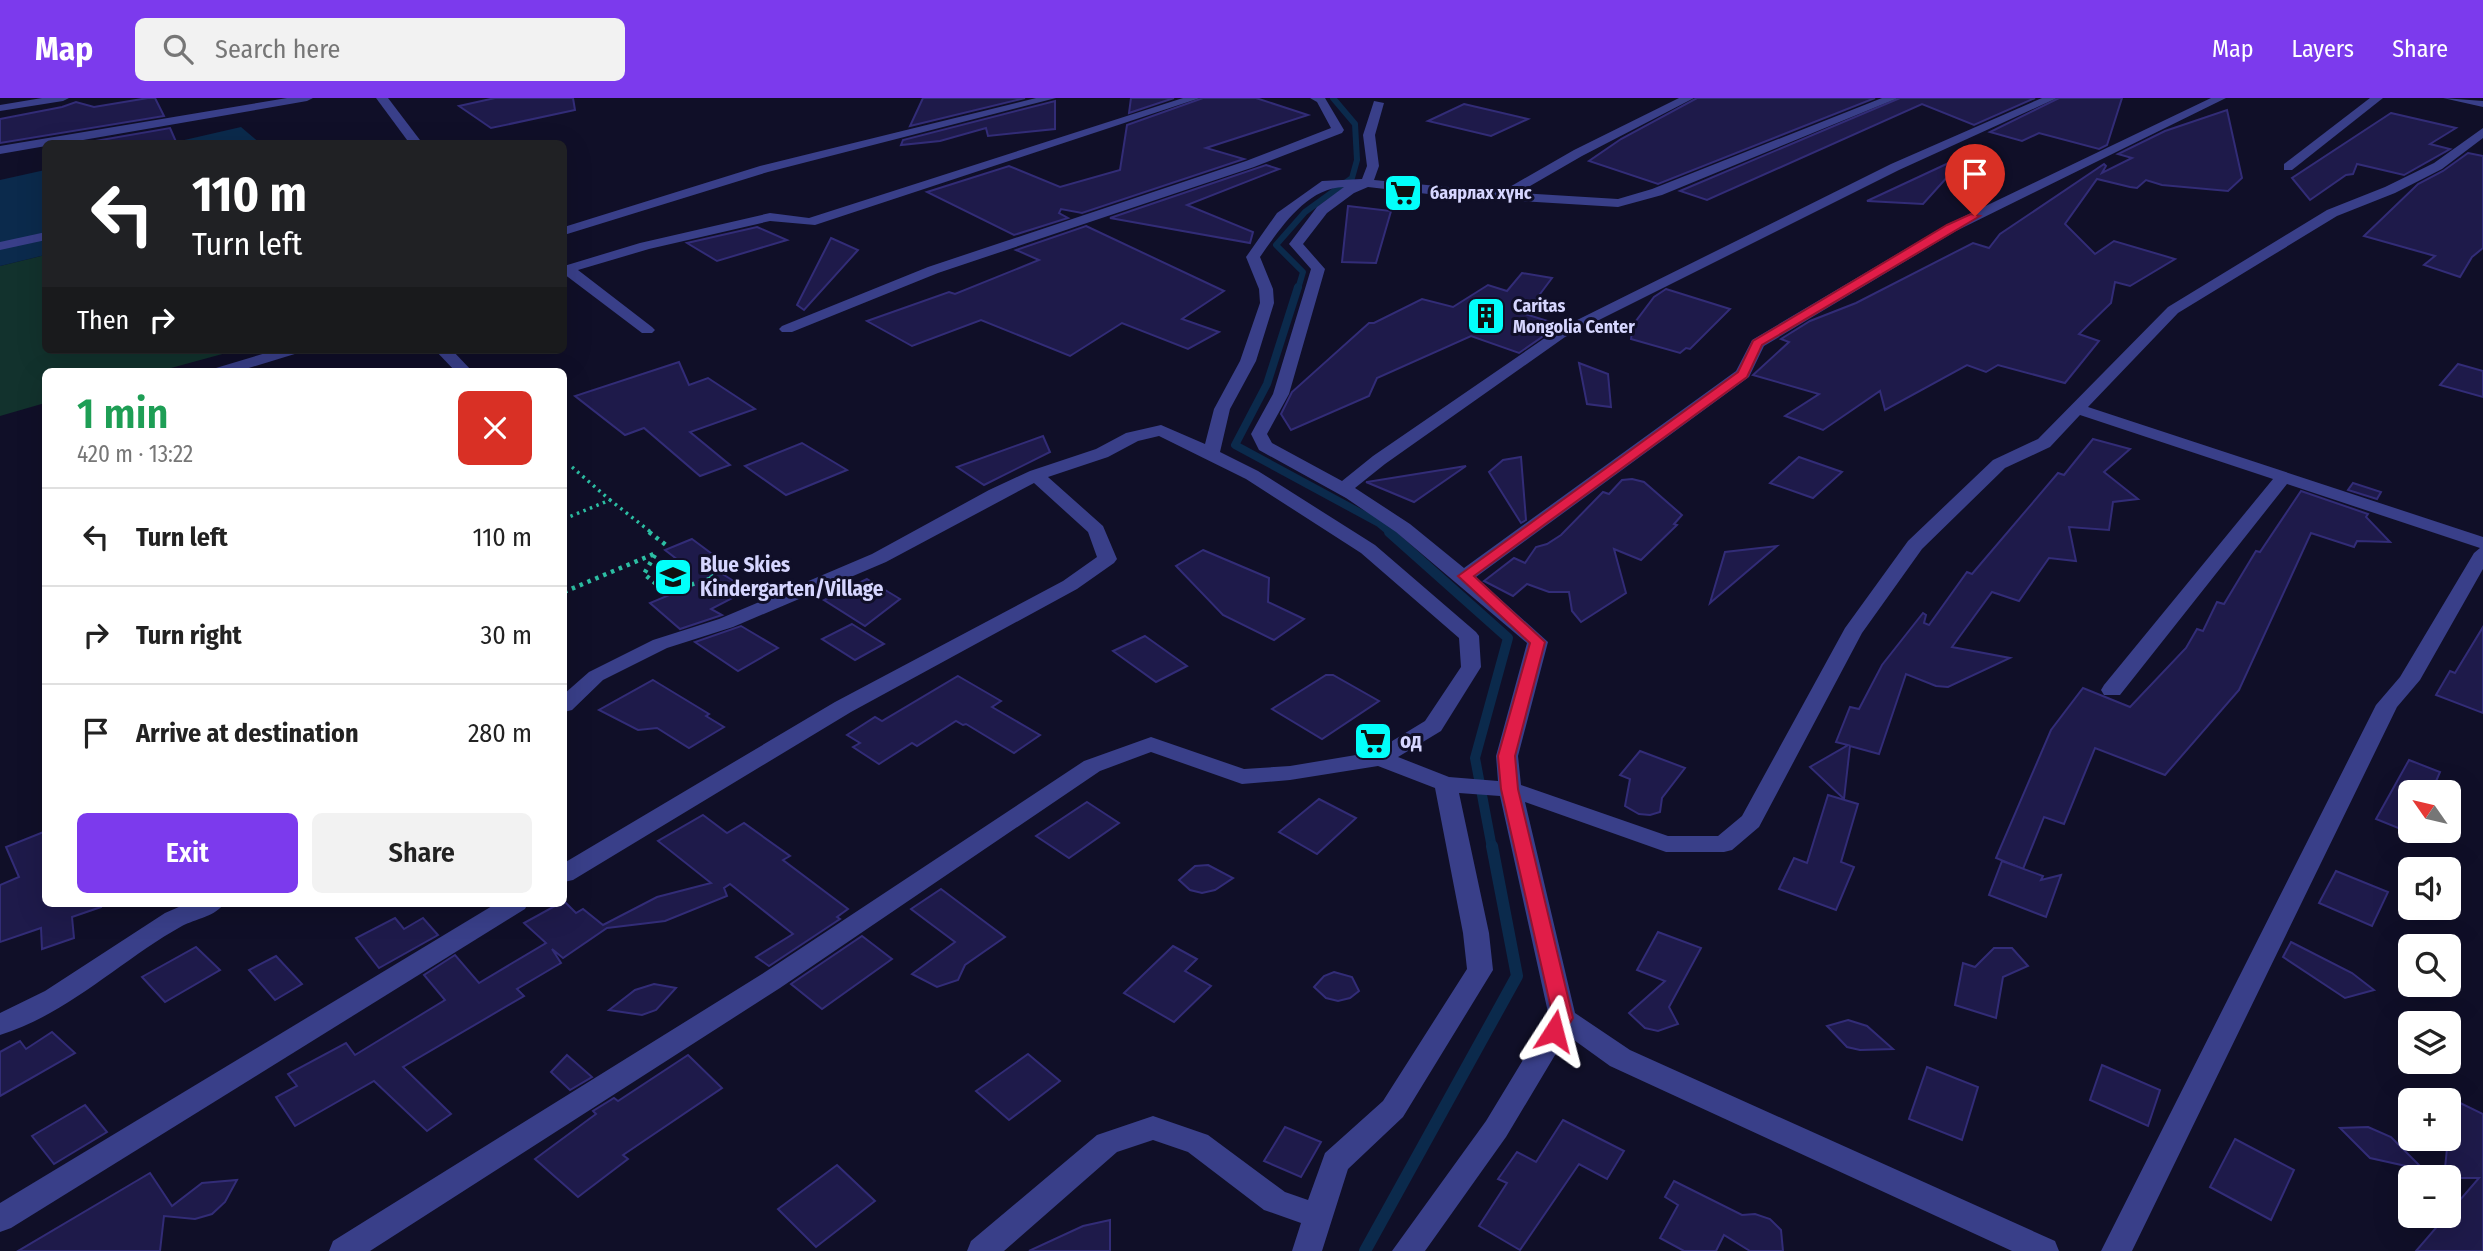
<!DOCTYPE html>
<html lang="en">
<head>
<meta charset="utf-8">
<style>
	:root { --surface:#fff; --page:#f2f2f2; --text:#222; --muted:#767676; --line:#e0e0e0; --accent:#7c3aed }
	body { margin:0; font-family:"Fira Sans Condensed",sans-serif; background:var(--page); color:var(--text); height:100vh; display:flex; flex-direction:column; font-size:26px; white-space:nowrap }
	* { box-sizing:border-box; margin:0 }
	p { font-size:23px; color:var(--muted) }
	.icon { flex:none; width:38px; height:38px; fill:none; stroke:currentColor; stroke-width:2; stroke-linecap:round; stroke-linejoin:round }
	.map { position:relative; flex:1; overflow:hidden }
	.drawer { position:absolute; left:42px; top:270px; width:525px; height:539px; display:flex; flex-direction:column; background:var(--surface); border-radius:10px; box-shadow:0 7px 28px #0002 }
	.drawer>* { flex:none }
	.hud { position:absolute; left:42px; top:42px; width:525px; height:214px; border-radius:10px; box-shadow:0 7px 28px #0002; background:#202124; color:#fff; overflow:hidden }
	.needle { width:46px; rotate:304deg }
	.buttons { position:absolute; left:2398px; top:682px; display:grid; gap:14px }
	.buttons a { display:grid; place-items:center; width:63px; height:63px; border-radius:10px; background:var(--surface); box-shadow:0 7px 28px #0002; font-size:35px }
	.pin { position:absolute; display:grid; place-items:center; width:60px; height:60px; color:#fff; margin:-72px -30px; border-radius:50% 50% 50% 0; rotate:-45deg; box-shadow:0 0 7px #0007 }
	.pin .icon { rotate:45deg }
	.me { position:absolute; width:77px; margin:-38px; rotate:9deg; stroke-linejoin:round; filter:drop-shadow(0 0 5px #0008) }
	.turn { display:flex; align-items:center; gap:24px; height:147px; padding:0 35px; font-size:32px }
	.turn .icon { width:91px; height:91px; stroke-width:2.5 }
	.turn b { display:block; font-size:49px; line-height:60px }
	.then { display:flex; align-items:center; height:66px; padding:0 35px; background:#0003; gap:14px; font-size:26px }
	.round { display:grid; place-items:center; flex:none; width:74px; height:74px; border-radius:10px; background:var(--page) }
	.headline { display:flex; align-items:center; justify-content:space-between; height:119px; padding:0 35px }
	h1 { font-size:42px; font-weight:600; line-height:52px; color:#1e9e55 }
	.primary-button { display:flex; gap:14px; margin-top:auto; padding:14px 35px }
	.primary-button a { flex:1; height:80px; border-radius:10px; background:var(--accent); color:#fff; font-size:28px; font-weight:600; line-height:80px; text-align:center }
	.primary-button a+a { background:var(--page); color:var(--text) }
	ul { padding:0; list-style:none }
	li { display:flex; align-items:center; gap:21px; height:98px; padding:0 35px; border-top:2px solid var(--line) }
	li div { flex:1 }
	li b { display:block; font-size:26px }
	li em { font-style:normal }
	header { display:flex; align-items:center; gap:42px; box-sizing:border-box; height:98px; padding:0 35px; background:var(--accent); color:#fff }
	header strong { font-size:33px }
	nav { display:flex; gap:38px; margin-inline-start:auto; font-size:24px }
	.search { width:490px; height:63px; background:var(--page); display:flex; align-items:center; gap:18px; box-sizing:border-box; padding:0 24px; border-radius:10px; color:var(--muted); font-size:26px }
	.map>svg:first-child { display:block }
	.green { fill:#12322d }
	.water { fill:#0b2a4c }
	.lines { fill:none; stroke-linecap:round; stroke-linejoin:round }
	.stream-far3 { stroke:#0b2a4c; stroke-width:6 }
	.stream-far2 { stroke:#0b2a4c; stroke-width:8 }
	.stream-far1 { stroke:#0b2a4c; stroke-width:10 }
	.stream { stroke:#0b2a4c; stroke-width:12 }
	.building { fill:#1e1a4a; stroke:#322c77; stroke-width:2 }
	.path-far1 { stroke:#2cbea3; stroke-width:3.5; stroke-dasharray:2.5 4.5; stroke-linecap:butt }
	.path { stroke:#2cbea3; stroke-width:4.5; stroke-dasharray:3.5 5; stroke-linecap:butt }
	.street { fill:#393f89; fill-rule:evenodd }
	.route { fill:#e11d48; stroke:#92132f; stroke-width:2 }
	.labels { text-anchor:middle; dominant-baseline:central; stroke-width:6; stroke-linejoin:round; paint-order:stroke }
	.far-poi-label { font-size:18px; font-weight:bold; fill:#d6d6ff; stroke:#100f28; text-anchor:start }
	.poi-label { font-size:21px; font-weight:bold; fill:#d6d6ff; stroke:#100f28; text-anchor:start }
</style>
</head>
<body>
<header>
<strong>Map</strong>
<div class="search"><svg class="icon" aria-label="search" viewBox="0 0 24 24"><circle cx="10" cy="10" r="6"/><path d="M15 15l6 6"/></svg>Search here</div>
<nav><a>Map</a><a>Layers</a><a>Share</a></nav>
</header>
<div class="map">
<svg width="2483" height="1153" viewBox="0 0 2483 1153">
	<rect width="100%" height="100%" fill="#100f28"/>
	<polygon class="green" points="45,157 46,252 237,252 160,273 46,273 45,305 0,318 0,168"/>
	<g class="water">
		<polygon points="241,29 260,45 167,46"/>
		<polygon points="45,72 45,157 0,168 0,82"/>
	</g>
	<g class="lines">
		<polyline class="stream-far3" points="1298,191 1303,174 1276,147 1305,114 1352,80 1357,62 1355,26 1333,0"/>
		<polyline class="stream-far2" points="1298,189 1267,286 1235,347 1379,425 1391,435"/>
		<polyline class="stream-far1" points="1389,434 1508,540 1475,660 1492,750"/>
		<polyline class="stream" points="1365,1153 1517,878 1492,748"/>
	</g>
	<g class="building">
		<polygon points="148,0 155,0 164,18 0,45 0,21 62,9 76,4 94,9"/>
		<polygon points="495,0 573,0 575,12 491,30 459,8"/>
		<polygon points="923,0 1025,0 910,28"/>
		<polygon points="1131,0 1174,0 1129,15"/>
		<polygon points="1203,0 1256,0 1308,17 1206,50 1244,61 1082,115 1061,111 1059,115 1068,120 1014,137 927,94 1009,68 1060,89 1120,72 1127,27"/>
		<polygon points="1697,0 1875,0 1658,86 1589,63 1621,41"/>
		<polygon points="1900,0 2035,0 1974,27 1922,6 1707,102 1680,93"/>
		<polygon points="2059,0 2122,0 2107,47 2099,51 2039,35 2022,43 1990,34"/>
		<polygon points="1055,3 1055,31 988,38 986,30 940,43 901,47 903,42"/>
		<polygon points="1464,6 1528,21 1491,38 1428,23"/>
		<polygon points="2227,12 2242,80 2228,93 2162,87 2146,82 2137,90 2130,89 2097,81 2065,126 2095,156 2114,143 2175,161 2130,188 2115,184 2111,205 2079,236 2099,243 2065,285 1998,267 1986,274 1967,267 1885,312 1880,293 1823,332 1785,318 1819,296 1753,277 1789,244 1781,241 1810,223 1856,205 1973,145 1989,150 2000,136 2104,66 2106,68 2102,75 2132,60 2118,56 2165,33"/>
		<polygon points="2391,15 2456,30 2430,46 2450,51 2404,77 2357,66 2353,76 2346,77 2310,102 2292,80"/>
		<polygon points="170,30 177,46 78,46"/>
		<polygon points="2468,55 2483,58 2483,150 2472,159 2460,179 2424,167 2435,158 2364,138 2418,86 2443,73"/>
		<polygon points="1968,56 1923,106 1867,103"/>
		<polygon points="1266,67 1279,71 1187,107 1253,134 1250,145 1110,120"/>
		<polygon points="1348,108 1391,113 1376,165 1342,164"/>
		<polygon points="1086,128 1224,193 1182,221 1219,234 1188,251 1122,225 1070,258 981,222 912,248 867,223 949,194 955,196 1039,162 1016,152"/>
		<polygon points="757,129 787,142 717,163 687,145"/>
		<polygon points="831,140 858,152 804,212 797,207"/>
		<polygon points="1522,175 1552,180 1525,216 1551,224 1546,227 1555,230 1519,255 1471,238 1377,280 1369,298 1291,332 1281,316 1292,294 1369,225 1374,225 1422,201 1453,209 1488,187 1507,193"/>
		<polygon points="1666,191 1730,211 1690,251 1686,250 1680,255 1631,241 1633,227 1654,199"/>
		<polygon points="679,264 689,287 708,280 755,311 690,334 730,367 700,378 644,330 625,337 575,298"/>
		<polygon points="1579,265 1608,276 1611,309 1587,306"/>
		<polygon points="2458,266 2483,273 2483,299 2440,287"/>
		<polygon points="1043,338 1050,354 984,387 957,369"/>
		<polygon points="2093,341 2130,351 2104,374 2138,401 2113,404 2109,432 2069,429 2076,463 2049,460 2019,503 1992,494 1952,549 2010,560 1948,589 1936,588 1906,576 1879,656 1850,648 1844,701 1810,669 1848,647 1836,644 1850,609 1859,611 1882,567 1923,515 1926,517 1924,525 1929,527 1967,474 1972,476 2058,375 2064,377"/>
		<polygon points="802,345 847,372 786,397 745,368"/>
		<polygon points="1521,359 1526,422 1521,425 1489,374 1503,362"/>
		<polygon points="1799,359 1842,374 1813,400 1770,385"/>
		<polygon points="1466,368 1414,404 1366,384 1367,384"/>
		<polygon points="1632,381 1644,384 1682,417 1674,426 1677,427 1641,462 1614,451 1626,495 1581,524 1572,513 1569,494 1549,494 1527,486 1513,498 1484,483 1514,460 1525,465 1536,449 1547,446 1561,437 1603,394 1609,396 1622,382"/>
		<polygon points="2353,385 2381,394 2377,401 2348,392"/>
		<polygon points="2301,393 2368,416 2366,419 2390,444 2357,443 2354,449 2311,435 2239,592 2165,677 2095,650 2064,726 2044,719 2023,771 1996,760 2051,632 2083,590 2130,609 2186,550 2197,531 2203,533 2217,504 2224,506 2256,453 2260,454"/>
		<polygon points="692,441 727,467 716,472 748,492 711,511 722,517 680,531 650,505 679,493 662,479 687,469 665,452"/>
		<polygon points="1777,448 1710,505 1725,454"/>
		<polygon points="1203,452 1269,480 1268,504 1304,521 1274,542 1223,517 1176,468"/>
		<polygon points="867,481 900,501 865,528 824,502"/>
		<polygon points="852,526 884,546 855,562 822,541"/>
		<polygon points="741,528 778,550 738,573 695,544"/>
		<polygon points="2483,529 2483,615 2436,597 2450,573 2455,575"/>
		<polygon points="1145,538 1187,568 1156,584 1113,553"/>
		<polygon points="1326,577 1333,577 1379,603 1322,641 1272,611"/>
		<polygon points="958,578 1001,603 992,609 1040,637 1014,655 966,626 963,627 956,623 917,648 912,645 879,666 853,649 860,645 847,637 875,619 882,623"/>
		<polygon points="653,582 709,616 706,618 724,629 689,650 657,630 638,632 599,612"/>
		<polygon points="1640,653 1685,670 1662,700 1660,714 1650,717 1639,716 1625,708 1630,681 1620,677"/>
		<polygon points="2409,662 2440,674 2431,695 2410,695 2410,733 2414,733 2413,736 2376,721"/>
		<polygon points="1828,697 1858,706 1841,764 1854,769 1836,812 1779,791 1794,760 1807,765"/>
		<polygon points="1319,701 1356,720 1317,756 1279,734"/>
		<polygon points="1087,704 1119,725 1069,760 1036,738"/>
		<polygon points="703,717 727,735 744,725 790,758 783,762 848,811 837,819 840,821 769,868 756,859 793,836 730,786 724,790 727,798 665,823 607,830 563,860 552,851 561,865 517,891 524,898 403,969 451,1016 427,1033 374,983 295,1028 276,999 297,988 288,976 346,945 355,957 445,902 424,877 455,857 479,885 546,845 524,825 564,803 576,815 583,811 603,827 657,799 711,785 658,743"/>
		<polygon points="46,733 46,805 100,805 101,809 72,819 74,840 42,851 41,830 0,844 0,787 19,779 6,749"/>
		<polygon points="2002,763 2043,778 2041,782 2061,777 2046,819 1989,797"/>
		<polygon points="1208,767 1233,780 1215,792 1202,795 1190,792 1179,782 1195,768"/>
		<polygon points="2336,773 2388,794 2372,828 2319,805"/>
		<polygon points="941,791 1005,839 965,867 958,882 937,889 912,876 955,844 911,811"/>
		<polygon points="395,820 404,831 423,820 438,837 379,870 356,840"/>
		<polygon points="1658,834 1701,850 1669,909 1678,926 1658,933 1645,930 1629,915 1665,883 1637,872"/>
		<polygon points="862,838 892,861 822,911 791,886"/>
		<polygon points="2291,844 2352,875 2374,892 2345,900 2283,859"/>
		<polygon points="1173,848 1197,861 1185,873 1211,888 1174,924 1124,895"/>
		<polygon points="196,849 220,872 165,904 142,879"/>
		<polygon points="1994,850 2012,850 2028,868 2003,879 1996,920 1955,907 1963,865 1975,869"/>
		<polygon points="276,858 302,886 275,902 249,872"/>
		<polygon points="1334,874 1352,879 1359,893 1350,900 1338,903 1326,900 1314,889 1324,878"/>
		<polygon points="654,886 676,890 656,912 642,917 609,912 635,892"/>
		<polygon points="1848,922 1867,928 1893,951 1860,952 1847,949 1827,928"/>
		<polygon points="52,934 75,955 0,998 0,954 20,943 26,951"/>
		<polygon points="1028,956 1060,983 1009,1022 976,993"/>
		<polygon points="567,957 592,979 570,992 551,974"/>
		<polygon points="688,957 722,990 623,1057 628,1061 578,1099 535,1061 596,1016 593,1013 614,1000 618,1003"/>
		<polygon points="2102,967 2160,992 2148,1028 2090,1002"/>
		<polygon points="1927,969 1978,989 1962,1042 1909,1021"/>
		<polygon points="2452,1001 2483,1016 2483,1153 2416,1153 2479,1080 2444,1080"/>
		<polygon points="85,1007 107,1034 54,1066 32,1038"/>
		<polygon points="1563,1022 1624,1053 1607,1081 1579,1066 1520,1152 1479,1128 1507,1085 1498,1081 1517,1054 1536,1064"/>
		<polygon points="1285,1029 1321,1044 1301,1079 1264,1063"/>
		<polygon points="2368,1029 2391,1039 2424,1072 2370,1060 2340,1030"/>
		<polygon points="2235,1041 2294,1072 2271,1122 2210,1089"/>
		<polygon points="837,1067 875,1103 816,1149 778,1111"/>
		<polygon points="150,1075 172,1108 202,1085 237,1082 225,1104 212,1116 195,1121 164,1118 160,1153 18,1153"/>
		<polygon points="1674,1083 1742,1117 1755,1116 1770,1121 1781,1132 1783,1153 1750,1153 1724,1137 1716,1153 1684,1153 1660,1140 1678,1107 1665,1099"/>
		<polygon points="1110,1122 1110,1153 1029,1153 1083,1128"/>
	</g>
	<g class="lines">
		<g class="path-far1">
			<polyline points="572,369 610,402"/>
			<polyline points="564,421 610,402 652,435"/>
		</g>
		<g class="path">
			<polyline points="649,434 666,447"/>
			<polyline points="564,494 656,455 644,476 666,494 713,480 711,477"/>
		</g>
		<g class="street">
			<polygon points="42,0 69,0 63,3 0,13 0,7"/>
			<polygon points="287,0 313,0 307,3 60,46 46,46 46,48 0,56 0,48"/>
			<polygon points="376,0 388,0 423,46 410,46"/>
			<polygon points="1036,0 1056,0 768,74 564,137 564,129 760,68"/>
			<polygon points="1183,0 1200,0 815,127 770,123 649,151 578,172 652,229 655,232 652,235 642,235 564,176 564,168 640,145 770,115 809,120"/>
			<polygon points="1310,0 1325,0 1344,32 1342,35 1254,69 938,175 792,234 782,234 779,231 782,228 928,169 1246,63 1331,30 1317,4"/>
			<path d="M1679,0H1694L1582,58L1518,95L1618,101L1652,91L1882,0H1898L1662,97L1618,109L1454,99L1368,89L1354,95L1327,115L1303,146L1325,171L1289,296L1267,336L1272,345L1342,383L1373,358L1555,233L1891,66L2042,0H2057L1899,72L1565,239L1385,366L1355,390L1410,426L1464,470L1736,273L1752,242L1946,127L2211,0H2226L1956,133L1764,248L1749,279L1476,479L1548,544L1518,658L1521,687L1668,738H1718L1742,718L1845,530L1908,443L1993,362L2038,341L2168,209L2327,112L2385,89L2434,65L2483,30V40L2442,71L2395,95L2337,118L2178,215L2088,309L2483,439V471L2420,582L2397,609L2132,1153H2101L2376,607L2400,579L2474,455L2480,450L2287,386L2120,597H2104L2101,592L2104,587L2273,381L2080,317L2050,349L2005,370L1922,451L1862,535L1759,729L1732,752L1724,754H1666L1525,704L1575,915L1630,952L2055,1143L2059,1153H2012L1610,968L1567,937L1506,1039L1425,1153H1392L1486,1023L1549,919L1500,698L1459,695L1489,835L1493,872L1403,1019L1348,1071L1322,1153H1292L1301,1125L1264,1112L1188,1054L1153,1042L1117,1054L1004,1153H967L971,1143L1097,1037L1153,1018L1208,1037L1285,1094L1308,1102L1325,1055L1383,1003L1467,871L1463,835L1435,690L1378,668L1290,682L1242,686L1151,654L1100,673L780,890L370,1153H329L333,1143L762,876L1084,663L1151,639L1244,671L1290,668L1374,654L1425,623L1461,569L1459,540L1361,455L1246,381L1159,338L1138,343L1108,359L1048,379L1103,428L1117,461L1114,465L1077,491L851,614L573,782L564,784V765L835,604L1063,483L1097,459L1088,434L1034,385L886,464L733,529L667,550L603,582L572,612L564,614V596L589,574L653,542L719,521L872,456L989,392L1030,373L1096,351L1126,335L1161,327L1205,346L1214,311L1240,263L1260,205L1259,191L1246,159L1277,115L1322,83L1362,81L1367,68L1363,37L1374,3L1384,5L1375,37L1379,68L1374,82L1501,94L1574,52ZM1344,89L1317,109L1289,146L1311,171L1273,296L1251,336L1259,352L1346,400L1396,434L1527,545L1496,658L1498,683L1449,679L1398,659L1441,633L1481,569L1479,538L1476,534L1375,447L1258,373L1220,354L1230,311L1256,263L1274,205L1273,191L1260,159C1280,131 1306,90 1344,89Z"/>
			<polygon points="2370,0 2383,0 2292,72 2284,72 2284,66"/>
			<polygon points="2443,0 2483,3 2483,9"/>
			<polygon points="46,134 46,142 0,152 0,144"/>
			<polygon points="276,252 301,252 298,255 239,273 214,273 216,270"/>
			<polygon points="435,252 452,252 472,273 455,273"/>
			<path d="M188,805H224C217,818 195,821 182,828C121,862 68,916 0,937V915L45,893L165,815Z"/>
			<polygon points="497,805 528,805 525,811 11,1130 0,1134 0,1105"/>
		</g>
	</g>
	<polygon class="route" points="1971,116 1980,118 1762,247 1747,279 1474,478 1545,544 1515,658 1518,691 1573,920 1561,939 1554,941 1547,939 1544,933 1553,919 1501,691 1498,658 1530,545 1458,478 1738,274 1753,243 1947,127"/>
	<defs>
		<symbol id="supermarket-square" viewBox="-11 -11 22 22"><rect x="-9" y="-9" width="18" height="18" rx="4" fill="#02fffa" stroke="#100f28"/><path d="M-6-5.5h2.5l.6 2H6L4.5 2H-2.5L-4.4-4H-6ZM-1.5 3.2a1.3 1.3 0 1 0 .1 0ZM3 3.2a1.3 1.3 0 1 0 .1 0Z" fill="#111"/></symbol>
		<symbol id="building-square" viewBox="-11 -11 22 22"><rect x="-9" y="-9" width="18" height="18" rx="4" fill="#02fffa" stroke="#100f28"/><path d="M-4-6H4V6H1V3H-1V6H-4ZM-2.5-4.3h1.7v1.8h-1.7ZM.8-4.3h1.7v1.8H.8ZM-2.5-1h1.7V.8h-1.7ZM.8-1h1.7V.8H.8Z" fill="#111"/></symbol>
		<symbol id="school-square" viewBox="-11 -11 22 22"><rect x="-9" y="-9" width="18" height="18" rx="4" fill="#02fffa" stroke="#100f28"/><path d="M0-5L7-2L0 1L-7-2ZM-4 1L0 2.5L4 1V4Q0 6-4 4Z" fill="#111"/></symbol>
	</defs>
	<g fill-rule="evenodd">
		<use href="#supermarket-square" x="1381" y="73" width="44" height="44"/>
		<use href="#building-square" x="1464" y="196" width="44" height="44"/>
		<use href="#school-square" x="651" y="457" width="44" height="44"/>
		<use href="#supermarket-square" x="1351" y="621" width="44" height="44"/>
	</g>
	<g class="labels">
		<g class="far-poi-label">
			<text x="1430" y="95">баярлах хүнс</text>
			<text x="1513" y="208">Caritas<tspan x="1513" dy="21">Mongolia Center</tspan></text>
		</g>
		<g class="poi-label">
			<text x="700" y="467">Blue Skies<tspan x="700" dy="24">Kindergarten/Village</tspan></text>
			<text x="1400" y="643">од</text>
		</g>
	</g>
</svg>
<div class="buttons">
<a><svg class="needle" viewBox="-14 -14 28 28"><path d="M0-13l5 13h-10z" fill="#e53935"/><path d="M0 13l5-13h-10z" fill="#767676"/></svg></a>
<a><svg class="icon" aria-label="sound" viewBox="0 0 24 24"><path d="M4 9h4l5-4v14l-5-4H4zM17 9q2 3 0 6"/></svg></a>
<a><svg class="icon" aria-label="search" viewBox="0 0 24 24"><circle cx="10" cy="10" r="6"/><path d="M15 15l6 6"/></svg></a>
<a><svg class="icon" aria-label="layers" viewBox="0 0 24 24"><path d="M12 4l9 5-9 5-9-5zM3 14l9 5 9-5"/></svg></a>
<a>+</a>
<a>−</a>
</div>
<div class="pin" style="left:1975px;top:118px;background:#d93025"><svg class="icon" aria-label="arrive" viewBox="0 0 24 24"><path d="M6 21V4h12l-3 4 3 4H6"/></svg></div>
<svg class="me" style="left:1554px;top:933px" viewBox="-20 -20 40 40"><path d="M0-17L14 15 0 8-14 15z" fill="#e11d48" stroke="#fff" stroke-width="4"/></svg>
<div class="hud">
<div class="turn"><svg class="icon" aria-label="left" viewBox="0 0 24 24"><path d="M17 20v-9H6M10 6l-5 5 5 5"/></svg><div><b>110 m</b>Turn left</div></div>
<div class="then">Then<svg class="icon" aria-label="right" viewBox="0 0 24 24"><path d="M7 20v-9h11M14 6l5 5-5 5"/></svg></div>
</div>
<section class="drawer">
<div class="headline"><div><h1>1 min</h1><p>420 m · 13:22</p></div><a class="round" style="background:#d93025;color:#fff"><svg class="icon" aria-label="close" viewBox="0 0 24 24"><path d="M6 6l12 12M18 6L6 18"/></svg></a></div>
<ul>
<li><svg class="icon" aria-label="left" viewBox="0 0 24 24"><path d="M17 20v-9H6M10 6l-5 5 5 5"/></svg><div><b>Turn left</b></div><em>110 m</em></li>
<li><svg class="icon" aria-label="right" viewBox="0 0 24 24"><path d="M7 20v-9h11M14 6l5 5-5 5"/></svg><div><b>Turn right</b></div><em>30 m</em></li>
<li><svg class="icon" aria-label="arrive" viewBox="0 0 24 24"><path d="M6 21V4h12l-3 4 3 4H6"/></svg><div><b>Arrive at destination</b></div><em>280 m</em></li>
</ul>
<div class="primary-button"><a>Exit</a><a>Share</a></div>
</section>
</div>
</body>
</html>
